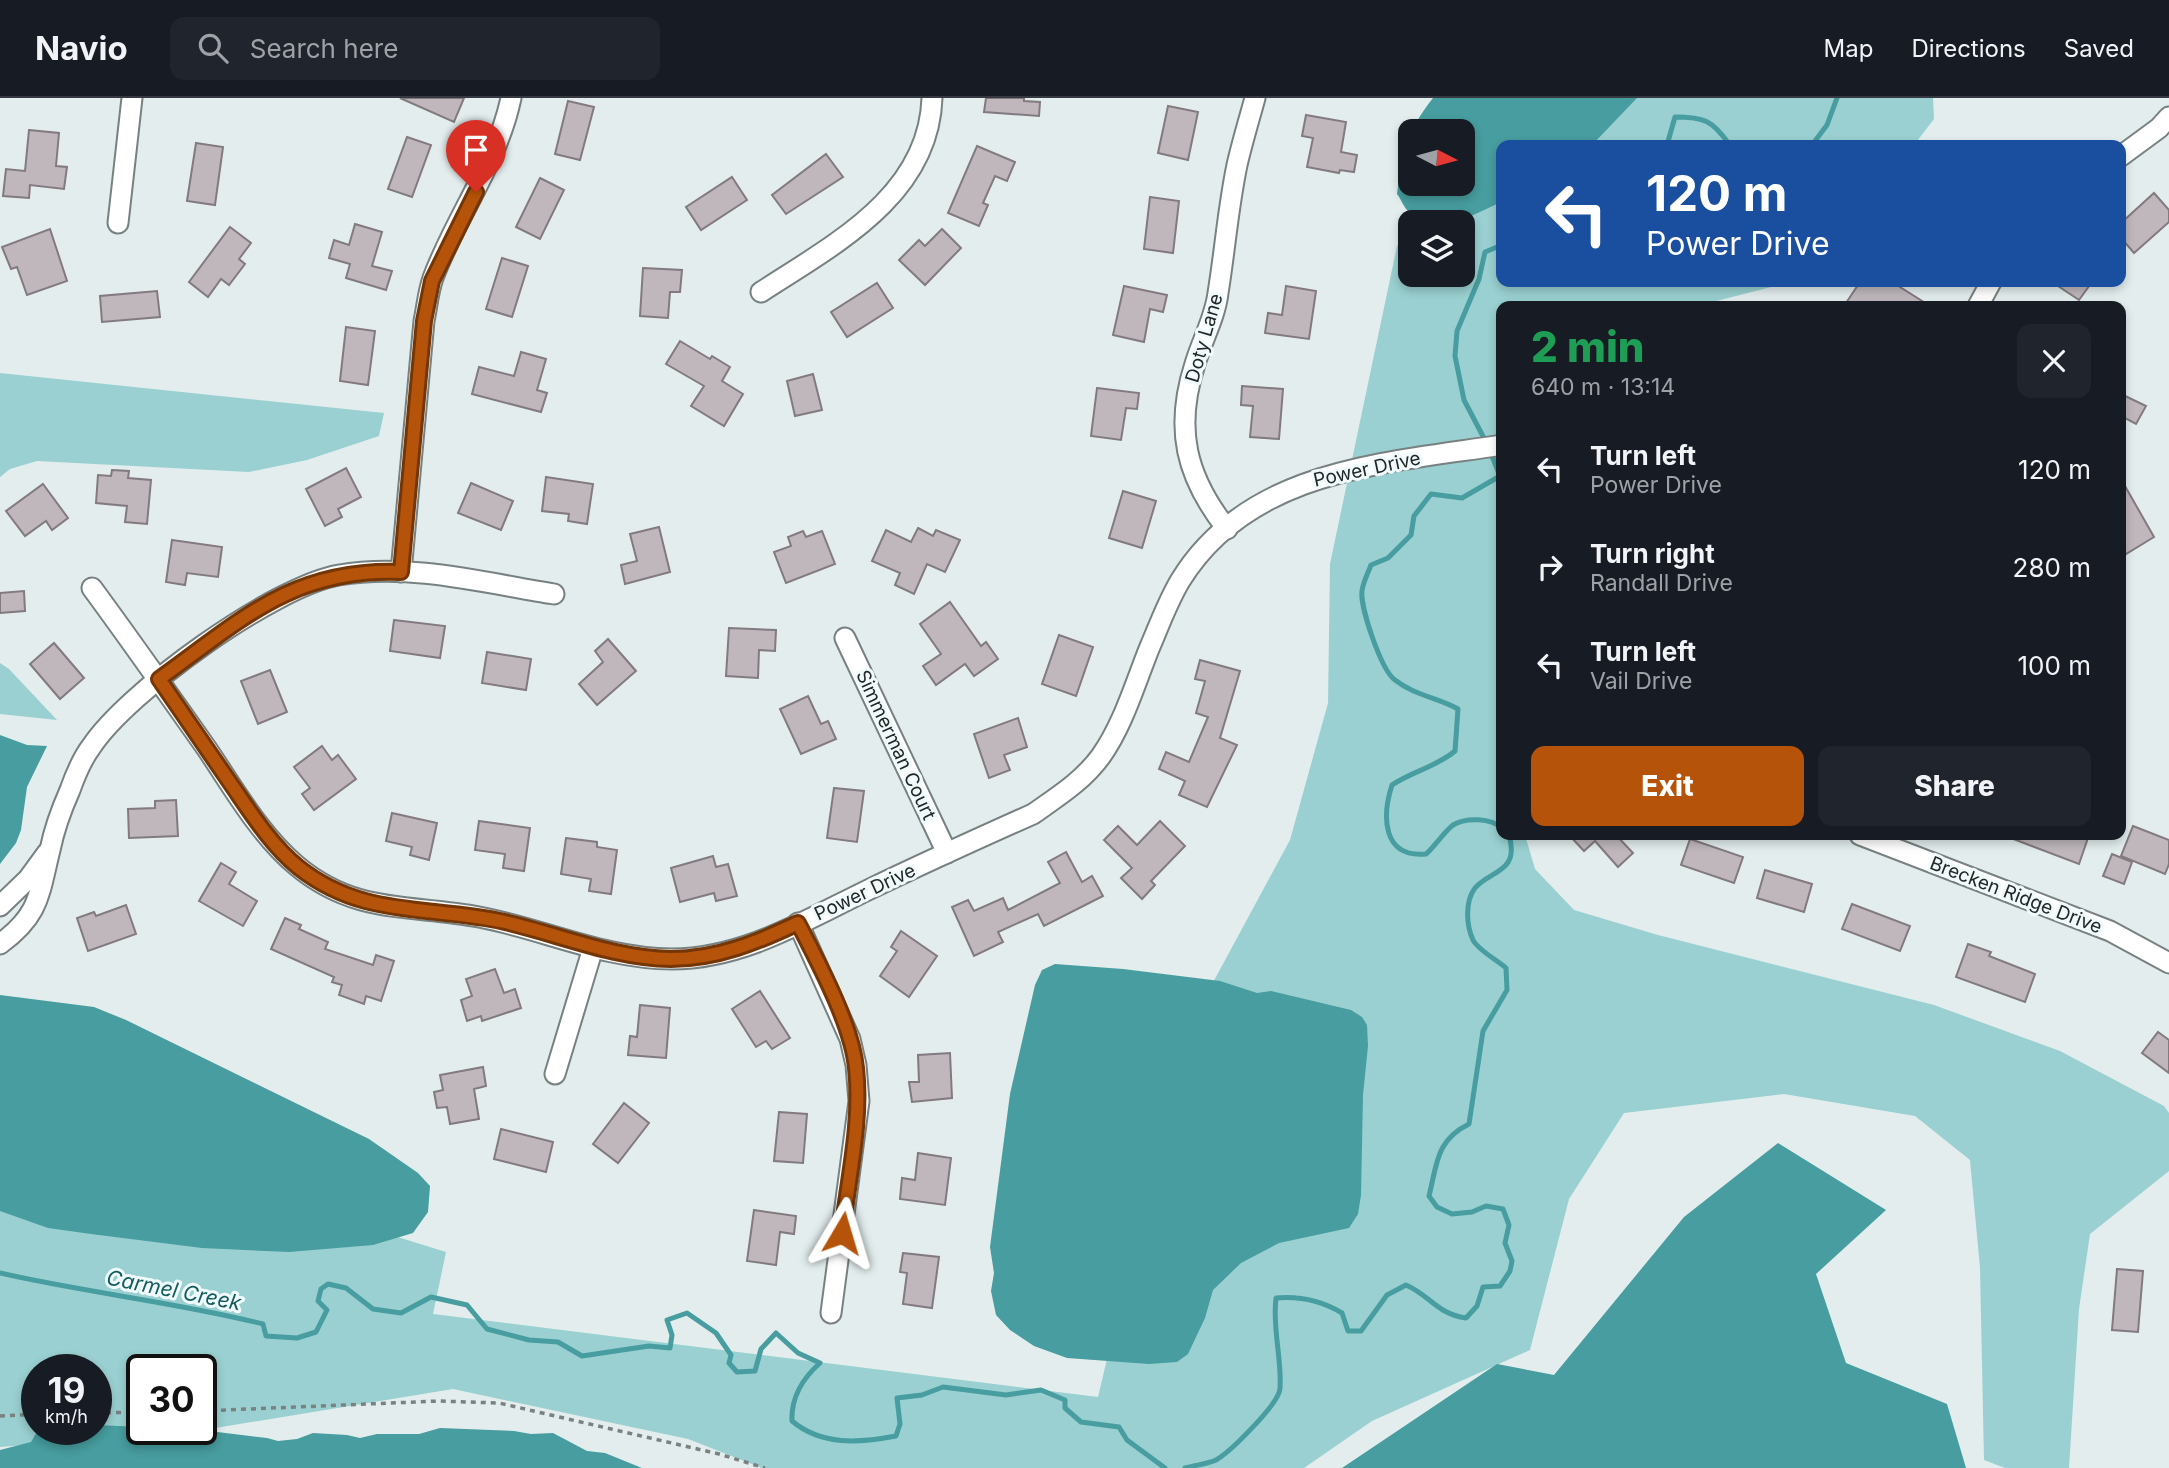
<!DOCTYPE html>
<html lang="en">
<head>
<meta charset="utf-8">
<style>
	:root { --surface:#171b24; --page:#20242c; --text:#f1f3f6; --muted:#9ea1a6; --line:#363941; --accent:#b45309 }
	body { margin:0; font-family:Inter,sans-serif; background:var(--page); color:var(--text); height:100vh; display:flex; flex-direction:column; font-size:26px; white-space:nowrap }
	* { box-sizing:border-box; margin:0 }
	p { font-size:23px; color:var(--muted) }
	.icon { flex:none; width:38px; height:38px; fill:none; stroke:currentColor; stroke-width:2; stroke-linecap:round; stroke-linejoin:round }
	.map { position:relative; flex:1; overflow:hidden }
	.details { position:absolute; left:1496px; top:203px; width:630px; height:539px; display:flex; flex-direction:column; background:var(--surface); border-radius:14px; box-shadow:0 4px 10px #0003 }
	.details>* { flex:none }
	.hud { position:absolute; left:1496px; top:42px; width:630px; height:147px; border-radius:14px; box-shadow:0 4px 10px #0003; background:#1a4fa0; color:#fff; overflow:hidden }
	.needle { width:46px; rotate:96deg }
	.buttons { position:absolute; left:1398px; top:21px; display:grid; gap:14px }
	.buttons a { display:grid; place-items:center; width:77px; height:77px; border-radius:14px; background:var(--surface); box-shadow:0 4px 10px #0003; font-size:35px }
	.speed { position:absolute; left:21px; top:1256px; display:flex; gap:14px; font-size:35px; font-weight:700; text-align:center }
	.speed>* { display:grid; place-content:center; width:91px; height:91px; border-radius:50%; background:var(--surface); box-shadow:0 4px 10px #0003; line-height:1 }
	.speed small { font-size:18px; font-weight:400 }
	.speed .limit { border:4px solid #111; border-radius:10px; background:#fff; color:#111 }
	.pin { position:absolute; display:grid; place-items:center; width:60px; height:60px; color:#fff; margin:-72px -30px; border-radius:50% 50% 50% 0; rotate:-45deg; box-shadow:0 0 7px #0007 }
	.pin .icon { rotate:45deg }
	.me { position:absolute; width:77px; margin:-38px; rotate:7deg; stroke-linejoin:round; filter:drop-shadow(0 0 5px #0008) }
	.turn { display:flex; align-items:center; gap:24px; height:147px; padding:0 35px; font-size:32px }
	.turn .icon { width:91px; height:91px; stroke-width:2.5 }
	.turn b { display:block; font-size:49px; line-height:60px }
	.round { display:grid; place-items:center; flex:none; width:74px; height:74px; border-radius:14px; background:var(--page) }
	.headline { display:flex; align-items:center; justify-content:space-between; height:119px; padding:0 35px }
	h1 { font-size:42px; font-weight:800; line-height:52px; color:#1e9e55 }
	.button { display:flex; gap:14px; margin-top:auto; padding:14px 35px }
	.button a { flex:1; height:80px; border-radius:14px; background:var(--accent); color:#fff; font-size:28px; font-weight:800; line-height:80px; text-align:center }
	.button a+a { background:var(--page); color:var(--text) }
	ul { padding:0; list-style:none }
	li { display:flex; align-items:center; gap:21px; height:98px; padding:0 35px }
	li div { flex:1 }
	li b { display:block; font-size:26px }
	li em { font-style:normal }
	header { display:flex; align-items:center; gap:42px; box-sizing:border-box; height:98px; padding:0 35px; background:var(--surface); border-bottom:2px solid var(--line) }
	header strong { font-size:33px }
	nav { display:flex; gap:38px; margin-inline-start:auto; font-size:24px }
	.search { width:490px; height:63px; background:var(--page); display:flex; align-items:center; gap:18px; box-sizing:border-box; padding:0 24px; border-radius:14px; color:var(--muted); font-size:26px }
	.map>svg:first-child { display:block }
	.green { fill:#9ad0d1; fill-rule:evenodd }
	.water { fill:#479d9f; fill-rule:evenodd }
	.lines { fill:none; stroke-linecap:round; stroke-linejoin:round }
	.stream { stroke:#479d9f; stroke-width:5 }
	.building { fill:#bfb7bb; stroke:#827a7e; stroke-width:2 }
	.minor-casing { stroke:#788181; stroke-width:23 }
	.path { stroke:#7a8181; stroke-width:3.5; stroke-dasharray:5 5; stroke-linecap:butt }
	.minor { stroke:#fff; stroke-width:19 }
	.route-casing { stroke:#753606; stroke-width:18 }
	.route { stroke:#b45309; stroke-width:12 }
	.labels { text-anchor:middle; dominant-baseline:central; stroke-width:6; stroke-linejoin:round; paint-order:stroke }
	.street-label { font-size:19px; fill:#232727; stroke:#f0fafb }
	.water-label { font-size:21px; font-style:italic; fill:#135c5e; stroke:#f0fafb }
</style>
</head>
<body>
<header>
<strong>Navio</strong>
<div class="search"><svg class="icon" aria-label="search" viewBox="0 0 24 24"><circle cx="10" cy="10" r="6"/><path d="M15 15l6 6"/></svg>Search here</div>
<nav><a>Map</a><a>Directions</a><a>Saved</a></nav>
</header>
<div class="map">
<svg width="2169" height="1370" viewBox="0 0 2169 1370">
	<rect width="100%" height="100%" fill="#e3eded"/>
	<g class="green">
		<polygon points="1551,0 1933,0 1934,21 1914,47 1502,47"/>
		<path d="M1502,47V184H1791L1697,208H1502V737H1525L1535,771L1574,812L1658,837L1934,907L2060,953L2164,1008L2169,1015V1073L2090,1136L2079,1211L2069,1370H2005L1984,1362L1980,1170L1970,1062L1915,1018L1784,996L1624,1015L1569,1101L1530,1252L1372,1323L1304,1370H762L688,1341L453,1291L191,1334L0,1349V1022L40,1028L446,1154L433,1216L1098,1299L1184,938L1290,742L1328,605L1330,466L1397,148L1410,134V177H1463V124H1421ZM37,1272H96V1332H37ZM142,1272H201V1332H142Z"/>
		<polygon points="0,275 384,315 379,338 307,362 249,374 37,363 10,371 0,379"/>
		<polygon points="0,565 9,571 57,622 0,616"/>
	</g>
	<g class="water">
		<path d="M1433,0H1637L1592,47H1502L1501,104C1475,116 1437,139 1409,114C1404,110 1401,101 1397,96C1403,54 1406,34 1433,0ZM1410,33H1463V86H1410Z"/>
		<polygon points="0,637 27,647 47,648 27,689 21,732 16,745 0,766"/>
		<polygon points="1055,866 1123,871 1220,883 1257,895 1271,893 1351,912 1362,919 1367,927 1368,948 1363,997 1361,1097 1358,1116 1349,1130 1279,1145 1241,1165 1213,1192 1205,1220 1188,1256 1177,1264 1149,1266 1067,1260 1034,1248 1010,1232 996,1217 991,1193 994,1175 990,1149 1010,996 1035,887 1042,872"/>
		<polygon points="0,897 94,909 126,922 369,1041 418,1075 430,1088 428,1114 413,1135 373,1147 289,1154 202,1150 91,1136 48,1130 0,1113"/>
		<polygon points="1778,1045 1886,1112 1816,1176 1846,1265 1947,1306 1966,1370 1342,1370 1497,1266 1554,1277 1684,1119"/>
		<polygon points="96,1327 142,1329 142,1332 201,1332 267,1340 278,1343 297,1341 313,1335 347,1337 360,1340 377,1336 419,1336 440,1330 514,1333 531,1336 553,1335 587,1353 605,1355 642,1370 0,1370 0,1352 31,1344 38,1332 96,1332"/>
	</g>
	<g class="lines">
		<g class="stream">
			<path d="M1667,47L1675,19C1704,19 1712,22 1729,46L1734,47"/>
			<polyline points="1812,47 1827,27 1837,0"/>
			<polyline points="1486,344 1464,302 1455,258 1457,233 1479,181 1485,154 1502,147"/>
			<path d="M1490,353L1500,378L1462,400L1431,396L1414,418L1411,437L1388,460L1371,467C1368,475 1363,484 1362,493C1360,509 1381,572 1395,582C1414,597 1438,600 1458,611L1455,653C1436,669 1413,673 1392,687C1382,718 1382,760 1426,756C1434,749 1445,733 1453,727C1466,719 1491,720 1502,730"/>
			<path d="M0,1175C87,1195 176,1204 263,1226L266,1238L297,1240L316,1234L327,1212L318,1203L321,1191L328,1186L346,1190L373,1211L401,1215L431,1199L467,1207L487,1231L529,1242L558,1244L582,1258L649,1248L670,1250L672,1237L667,1222L687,1215L716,1235L731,1257L729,1265L737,1274L755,1273L761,1251L776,1235L798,1255L820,1265C803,1280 791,1299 792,1323C822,1348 859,1345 896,1338L900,1326L897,1300L922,1297L943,1289L1006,1297L1041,1292L1065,1302V1310L1081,1324L1119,1329L1127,1342L1165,1370"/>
			<path d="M1185,1370C1195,1367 1208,1366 1216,1362C1230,1354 1280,1305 1280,1290C1282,1260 1272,1230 1276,1200C1299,1198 1322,1203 1342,1215L1348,1233H1361L1387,1197L1406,1187C1431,1198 1437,1216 1466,1220L1477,1208L1483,1189L1500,1188L1510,1173L1512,1163L1505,1145L1509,1127L1503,1111L1486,1108L1472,1114L1452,1116L1437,1109L1429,1098C1437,1066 1436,1042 1469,1026L1483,933L1507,892L1506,870C1497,862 1478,852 1473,842C1466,827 1465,803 1475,790C1490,772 1520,775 1509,737"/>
		</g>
	</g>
	<g class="building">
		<polygon points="400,0 464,0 454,24"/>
		<polygon points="986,0 1024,0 1024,3 1040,4 1039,18 984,14"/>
		<polygon points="568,3 594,9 580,62 555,56"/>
		<polygon points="1168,8 1198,14 1188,62 1158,55"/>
		<polygon points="1306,17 1346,24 1341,54 1357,57 1354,74 1340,72 1339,75 1307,69 1313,40 1302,38"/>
		<polygon points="29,32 59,35 56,68 67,69 64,91 30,87 29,100 3,98 6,71 25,73"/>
		<polygon points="407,39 431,47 412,99 388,91"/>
		<polygon points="196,45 223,49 215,107 187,103"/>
		<polygon points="977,48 1015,64 1007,83 995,78 983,105 988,107 979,128 948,115"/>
		<polygon points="826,56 843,79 786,116 772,97"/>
		<polygon points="732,79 747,102 701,132 686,109"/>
		<polygon points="540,80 564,92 540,141 516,129"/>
		<polygon points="2154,95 2169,112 2169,124 2134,155 2121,140 2121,125"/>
		<polygon points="1150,99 1179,103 1173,155 1144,151"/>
		<polygon points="355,126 382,134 372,168 392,173 386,192 346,180 350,166 329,160 334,142 349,147"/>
		<polygon points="230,129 251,145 239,161 245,166 229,187 221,181 208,199 189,184"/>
		<polygon points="50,131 67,183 27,197 17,169 11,171 2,149"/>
		<polygon points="942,131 961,150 925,187 899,162 919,142 925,148"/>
		<polygon points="502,160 528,168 512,219 486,211"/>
		<polygon points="643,170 682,172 680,194 670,194 668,220 640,218"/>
		<polygon points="1860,184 1892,184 1930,208 1844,208"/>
		<polygon points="2052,184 2092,184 2079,202"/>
		<polygon points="877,185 893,210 847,239 831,214"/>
		<polygon points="1124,188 1167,197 1163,214 1150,211 1144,244 1113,237"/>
		<polygon points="1286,188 1316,193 1309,241 1265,235 1268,215 1282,217"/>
		<polygon points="157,193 160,219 102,224 100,198"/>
		<polygon points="346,229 375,233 368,287 340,283"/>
		<polygon points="680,243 710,261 712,258 730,269 722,283 743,296 724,328 691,308 704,288 666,266"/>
		<polygon points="521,254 546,261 537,292 547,295 541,314 472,296 479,269 514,278"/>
		<polygon points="813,276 822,312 795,318 787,283"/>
		<polygon points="1242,288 1283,291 1279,341 1250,339 1253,308 1241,307"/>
		<polygon points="1097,290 1139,295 1137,311 1126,310 1121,342 1091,338"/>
		<polygon points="2121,296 2146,308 2136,326 2121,318"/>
		<polygon points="346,370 361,399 338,411 342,419 325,428 306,391"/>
		<polygon points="112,372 129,373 128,380 151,382 147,426 125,424 127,408 96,405 98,377 111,378"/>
		<polygon points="546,379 593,386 587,426 568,423 569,416 542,413"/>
		<polygon points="2121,381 2154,439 2126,456 2121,447"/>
		<polygon points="471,385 513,403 501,432 458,415"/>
		<polygon points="43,386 68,420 52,432 46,423 25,438 6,413"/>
		<polygon points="1123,393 1156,403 1142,450 1109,440"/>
		<polygon points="659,429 670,474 625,486 621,467 637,463 630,436"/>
		<polygon points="918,430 933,438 936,432 960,442 945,474 927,466 914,496 895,487 900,475 872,463 886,432 911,444"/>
		<polygon points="803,433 806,439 822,433 835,466 786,485 774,454 791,448 788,439"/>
		<polygon points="172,442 222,449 218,479 187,475 185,487 166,484"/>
		<polygon points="24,493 25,513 0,515 0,495"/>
		<polygon points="950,504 981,548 986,544 998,561 974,578 965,566 936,587 923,568 941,556 920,526"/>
		<polygon points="394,522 445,528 440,560 390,553"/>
		<polygon points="729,530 776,532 775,553 759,552 758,580 726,578"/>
		<polygon points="1059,537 1093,549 1076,598 1042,586"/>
		<polygon points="608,541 636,573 597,607 579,586 603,564 595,553"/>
		<polygon points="54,545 84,580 60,601 30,566"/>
		<polygon points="487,554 531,561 526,592 482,585"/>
		<polygon points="1200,562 1240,573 1220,640 1237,647 1207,709 1179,697 1185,683 1159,671 1166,654 1189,664 1208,619 1196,615 1205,583 1195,581"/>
		<polygon points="270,572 287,614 258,626 241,583"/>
		<polygon points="808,598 821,626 828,623 836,641 801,656 780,611"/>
		<polygon points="1018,620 1027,649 1004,657 1010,672 989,680 974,636"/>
		<polygon points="322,648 332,662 338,657 356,681 314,712 302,696 310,690 294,669"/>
		<polygon points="834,690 864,693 857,744 827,740"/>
		<polygon points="176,702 178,738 129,740 128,711 155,710 155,703"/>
		<polygon points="392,715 437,725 429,762 410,757 412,749 386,743"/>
		<polygon points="479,723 530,730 524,773 503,770 505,756 475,752"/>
		<polygon points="1160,723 1185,748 1151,783 1155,787 1142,801 1121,780 1132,770 1104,742 1118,728 1137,747"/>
		<polygon points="2133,728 2169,742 2169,766 2165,776 2121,758"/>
		<polygon points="1569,737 1616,737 1633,755 1618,769 1595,743 1584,753"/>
		<polygon points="2003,737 2089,737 2079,766"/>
		<polygon points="566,740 597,744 597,749 617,752 611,796 589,793 591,781 561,776"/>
		<polygon points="1690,741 1743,759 1734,785 1681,767"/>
		<polygon points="1066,754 1082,784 1092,778 1103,798 1044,828 1038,816 998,834 1003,844 974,858 952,809 968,802 974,813 1003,800 1008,812 1060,785 1048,764"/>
		<polygon points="2112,756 2132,764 2124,786 2103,778"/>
		<polygon points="713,758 716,769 728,766 737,798 716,803 714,795 680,804 671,770"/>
		<polygon points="221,765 236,774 229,786 257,803 243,828 199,803"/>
		<polygon points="1765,772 1812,786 1804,814 1757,800"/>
		<polygon points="1852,806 1910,828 1900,853 1842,831"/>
		<polygon points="126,807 136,836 88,853 77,820 94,814 96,818"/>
		<polygon points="285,820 301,827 299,831 328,844 325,851 373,867 376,857 394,863 381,903 366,898 364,906 339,897 342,887 332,884 334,879 271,851"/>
		<polygon points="901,833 937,858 909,899 880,878 897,853 891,849"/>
		<polygon points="1968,846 1991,854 1989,858 2035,876 2025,904 1956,879"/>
		<polygon points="495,871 504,895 515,891 521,910 482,923 481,918 467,923 461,902 472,898 466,881"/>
		<polygon points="760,893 790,940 772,951 766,943 756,949 732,911"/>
		<polygon points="640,907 670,910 666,960 628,957 630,938 637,939"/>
		<polygon points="2158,934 2169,942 2169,975 2142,955"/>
		<polygon points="950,955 952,1000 912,1004 909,984 919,984 918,957"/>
		<polygon points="483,969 486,988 474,991 479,1021 450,1026 447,1009 437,1010 434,994 443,992 440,977"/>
		<polygon points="624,1005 649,1025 618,1065 593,1046"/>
		<polygon points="779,1014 807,1016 803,1065 774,1063"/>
		<polygon points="501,1031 553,1044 546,1074 494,1061"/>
		<polygon points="918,1055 951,1060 945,1107 900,1101 902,1080 915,1082"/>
		<polygon points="754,1112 796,1118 794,1136 780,1134 776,1167 747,1163"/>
		<polygon points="903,1155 939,1159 932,1210 903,1206 907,1175 900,1174"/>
		<polygon points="2117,1171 2143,1173 2138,1234 2112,1232"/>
	</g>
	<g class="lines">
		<defs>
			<g id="minor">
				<polyline points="2121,58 2159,30 2169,19"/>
				<polyline points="118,125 132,0"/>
				<path d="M761,194C833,147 929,98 932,0"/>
				<polyline points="1978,208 1991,184"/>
				<path d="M1227,431C1186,379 1174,331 1195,266C1202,242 1215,220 1218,195C1225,152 1228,110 1237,67C1242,45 1249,22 1255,0"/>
				<path d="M401,474L424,223C427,209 428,194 433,180C456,118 497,66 511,0"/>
				<path d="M92,490C131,543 169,597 207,651C234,691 260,737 297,768C356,817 410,806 479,819C543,831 605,861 672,861C743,861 806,822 868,792C922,766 977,741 1033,716C1057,699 1083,683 1101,658C1123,627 1135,586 1149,551C1159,528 1167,505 1180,483C1248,371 1386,365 1502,347"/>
				<polyline points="845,540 947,755"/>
				<polyline points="1860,737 2110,833 2169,865"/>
				<polyline points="0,808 28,781 47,755"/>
				<polyline points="798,825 850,941 856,967 859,1003 831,1215"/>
				<path d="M0,846C40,817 39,796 50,752C54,732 62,710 70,692C75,678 82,661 91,649C127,594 274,488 339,477C410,465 485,485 554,496"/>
				<polyline points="555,976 593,850"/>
			</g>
		</defs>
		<use href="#minor" class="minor-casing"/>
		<g class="path">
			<polyline points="201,1313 439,1303 499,1305 719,1356 765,1370"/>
			<polyline points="96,1315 142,1314"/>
			<polyline points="0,1318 37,1316"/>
		</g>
		<use href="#minor" class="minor"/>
	</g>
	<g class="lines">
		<defs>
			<path id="route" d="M476,94L432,183L424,223L401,474C293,470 241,522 159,581C183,616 207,651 231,686C251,715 271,747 298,769C363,821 430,807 505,824C561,837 613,860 671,861C717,861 758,844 798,825C818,864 852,927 856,970C862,1024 848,1081 842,1135"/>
		</defs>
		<use href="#route" class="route-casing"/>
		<use href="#route" class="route"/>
	</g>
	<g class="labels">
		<g class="street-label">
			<text transform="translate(1204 240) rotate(-74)">Doty Lane</text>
			<text transform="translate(1367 371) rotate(-12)">Power Drive</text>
			<text transform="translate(896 647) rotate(65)">Simmerman Court</text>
			<text transform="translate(865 794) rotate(-25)">Power Drive</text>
			<text transform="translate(2016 797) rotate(21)">Brecken Ridge Drive</text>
		</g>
		<g class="water-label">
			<text transform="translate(174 1192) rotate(11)">Carmel Creek</text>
		</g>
	</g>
</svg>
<div class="buttons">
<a><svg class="needle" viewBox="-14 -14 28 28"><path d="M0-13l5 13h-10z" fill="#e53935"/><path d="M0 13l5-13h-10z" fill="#9ea1a6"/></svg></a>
<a><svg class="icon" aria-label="layers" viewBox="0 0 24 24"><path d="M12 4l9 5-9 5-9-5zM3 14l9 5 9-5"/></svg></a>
</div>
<div class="speed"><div>19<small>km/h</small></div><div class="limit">30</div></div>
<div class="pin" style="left:476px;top:94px;background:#d93025"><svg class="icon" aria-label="arrive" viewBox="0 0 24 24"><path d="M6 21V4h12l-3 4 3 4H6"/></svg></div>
<svg class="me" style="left:842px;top:1135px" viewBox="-20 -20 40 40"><path d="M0-17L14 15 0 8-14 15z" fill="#b45309" stroke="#fff" stroke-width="4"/></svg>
<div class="hud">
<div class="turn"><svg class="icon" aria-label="left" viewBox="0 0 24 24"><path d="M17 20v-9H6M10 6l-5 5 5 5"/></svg><div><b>120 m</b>Power Drive</div></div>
</div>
<section class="details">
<div class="headline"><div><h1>2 min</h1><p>640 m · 13:14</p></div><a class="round"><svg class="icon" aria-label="close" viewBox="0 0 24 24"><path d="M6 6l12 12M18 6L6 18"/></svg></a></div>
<ul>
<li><svg class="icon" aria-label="left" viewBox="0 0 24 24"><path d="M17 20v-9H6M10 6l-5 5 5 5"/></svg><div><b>Turn left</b><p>Power Drive</p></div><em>120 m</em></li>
<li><svg class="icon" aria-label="right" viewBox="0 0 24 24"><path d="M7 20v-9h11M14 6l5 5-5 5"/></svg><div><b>Turn right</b><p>Randall Drive</p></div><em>280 m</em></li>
<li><svg class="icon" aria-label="left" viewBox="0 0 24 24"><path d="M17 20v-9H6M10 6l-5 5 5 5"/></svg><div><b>Turn left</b><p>Vail Drive</p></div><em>100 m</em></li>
</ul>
<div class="button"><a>Exit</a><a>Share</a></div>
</section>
</div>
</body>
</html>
